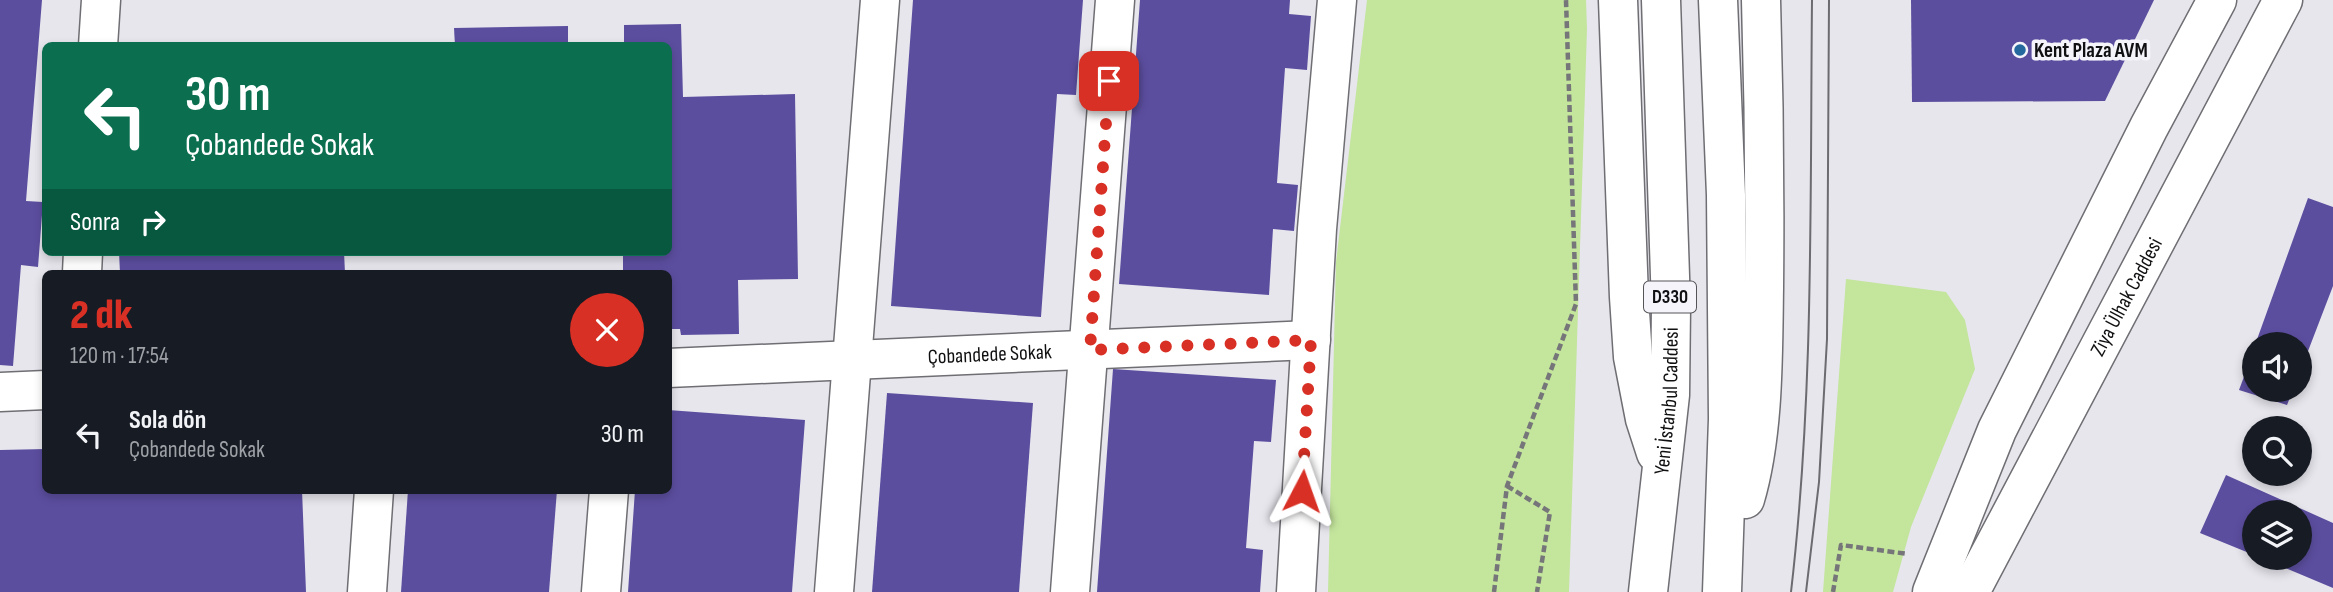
<!DOCTYPE html>
<html lang="tr">
<head>
<meta charset="utf-8">
<style>
	:root { --surface:#171b24; --page:#242831; --text:#f1f3f6; --muted:#9ea1a6; --accent:#d93025 }
	body { margin:0; font-family:"Sofia Sans Condensed",sans-serif; background:var(--page); color:var(--text); height:100vh; display:flex; flex-direction:column; font-size:26px; white-space:nowrap }
	* { box-sizing:border-box; margin:0 }
	p { font-size:23px; color:var(--muted) }
	.icon { flex:none; width:38px; height:38px; fill:none; stroke:currentColor; stroke-width:2; stroke-linecap:round; stroke-linejoin:round }
	.map { position:relative; flex:1; overflow:hidden }
	.sheet { position:absolute; left:42px; top:270px; width:630px; height:224px; display:flex; flex-direction:column; background:var(--surface); border-radius:10px; box-shadow:0 4px 10px #0003 }
	.sheet>* { flex:none }
	.banner { position:absolute; left:42px; top:42px; width:630px; height:214px; border-radius:10px; box-shadow:0 4px 10px #0003; background:#0b6e4f; color:#fff; overflow:hidden }
	.controls { position:absolute; left:2242px; top:332px; display:grid; gap:14px }
	.controls a { display:grid; place-items:center; width:70px; height:70px; border-radius:50%; background:var(--surface); box-shadow:0 4px 10px #0003; font-size:35px }
	.pin { position:absolute; display:grid; place-items:center; width:60px; height:60px; color:#fff; margin:-30px; border-radius:14px; box-shadow:0 4px 10px #0006 }
	.me { position:absolute; width:77px; margin:-38px; rotate:4deg; stroke-linejoin:round; filter:drop-shadow(0 0 5px #0008) }
	.turn { display:flex; align-items:center; gap:24px; height:147px; padding:0 28px; font-size:32px }
	.turn .icon { width:91px; height:91px; stroke-width:2.5 }
	.turn b { display:block; font-size:49px; line-height:60px }
	.then { display:flex; align-items:center; height:66px; padding:0 28px; background:#0003; gap:14px; font-size:26px }
	.round { display:grid; place-items:center; flex:none; width:74px; height:74px; border-radius:37px; background:var(--page) }
	.summary { display:flex; align-items:center; justify-content:space-between; height:119px; padding:0 28px }
	h1 { font-size:42px; font-weight:800; line-height:52px; color:var(--accent) }
	ul { padding:0; list-style:none }
	li { display:flex; align-items:center; gap:21px; height:91px; padding:0 28px }
	li div { flex:1 }
	li b { display:block; font-size:26px }
	li em { font-style:normal }
	.map>svg:first-child { display:block }
	.green { fill:#c3e59c }
	.building { fill:#5c4e9f }
	.lines { fill:none; stroke-linecap:round; stroke-linejoin:round }
	.street-casing { stroke:#6e6e73; stroke-width:41 }
	.secondary-casing { stroke:#6e6e73; stroke-width:41 }
	.highway-casing { stroke:#6e6e73; stroke-width:41 }
	.path { stroke:#76757a; stroke-width:4.5; stroke-dasharray:7 3.5; stroke-linecap:butt }
	.street { stroke:#fff; stroke-width:38 }
	.secondary { stroke:#fff; stroke-width:38 }
	.highway { stroke:#fff; stroke-width:38 }
	.tram { stroke:#6c6b6f; stroke-width:2 }
	.route { stroke:#d93025; stroke-width:12; stroke-dasharray:0 21.6 }
	.poi-dot { fill:#24689d; stroke:#f4f4fa; stroke-width:2.5 }
	.labels { text-anchor:middle; dominant-baseline:central; stroke-width:7; stroke-linejoin:round; paint-order:stroke }
	.shield { fill:#f4f4fa; stroke:#545458; stroke-width:2 }
	.shield-label { font-size:19px; font-weight:bold; fill:#101012 }
	.poi-label { font-size:21px; font-weight:bold; fill:#101012; stroke:#f4f4fa; text-anchor:start }
	.street-label { font-size:21px; fill:#101012; stroke:#f4f4fa }
</style>
</head>
<body>
<div class="map">
<svg width="2333" height="592" viewBox="0 0 2333 592">
	<rect width="100%" height="100%" fill="#e7e6ed"/>
	<g class="green">
		<polygon points="1367,0 1586,0 1587,29 1569,592 1328,592 1336,262"/>
		<polygon points="1846,279 1946,292 1965,320 1975,369 1911,527 1893,592 1823,592"/>
	</g>
	<g class="building">
		<polygon points="0,0 42,0 26,201 43,202 38,267 21,265 13,366 0,365"/>
		<polygon points="913,0 1083,0 1076,95 1057,94 1041,317 891,306"/>
		<polygon points="1140,0 1290,0 1289,14 1311,16 1307,70 1285,68 1277,183 1298,185 1294,231 1273,229 1269,295 1119,284"/>
		<polygon points="1911,0 2154,0 2105,101 1912,102"/>
		<polygon points="681,24 683,97 795,94 798,279 738,280 739,334 681,335 680,329 668,329 668,273 623,273 623,252 668,252 668,46 624,46 624,25"/>
		<polygon points="568,26 568,46 455,46 454,28"/>
		<polygon points="2308,198 2333,207 2333,286 2300,372 2300,345 2255,345"/>
		<polygon points="119,252 344,252 345,273 120,273"/>
		<polygon points="2254,350 2254,390 2293,390 2287,405 2239,390"/>
		<polygon points="1113,369 1276,380 1271,442 1254,441 1246,548 1263,550 1260,592 1097,592"/>
		<polygon points="887,393 1033,403 1019,592 872,592"/>
		<polygon points="668,410 805,420 792,592 628,592 635,490 668,490"/>
		<polygon points="46,449 46,490 302,490 306,592 0,592 0,450"/>
		<polygon points="2226,475 2333,523 2333,588 2262,558 2300,558 2300,513 2254,513 2254,555 2200,533"/>
		<polygon points="408,490 557,490 549,592 401,592"/>
	</g>
	<g class="lines">
		<defs>
			<g id="street">
				<polyline points="98,46 101,0"/>
				<polyline points="82,273 83,252"/>
				<path id="s1" d="M668,368L1311,340"/>
				<polyline points="0,392 46,390"/>
				<polyline points="367,592 374,490"/>
				<polyline points="601,592 609,490"/>
				<polyline points="834,592 880,0"/>
				<polyline points="1070,592 1115,0"/>
				<polyline points="1296,592 1317,229 1337,0"/>
			</g>
			<g id="secondary">
				<polyline points="1932,592 1997,430 2149,127 2217,0"/>
				<path id="s2" d="M1970,592L2283,0"/>
			</g>
			<g id="highway">
				<polyline points="1618,0 1629,297 1633,357 1645,419 1656,453"/>
				<polyline points="1718,0 1726,195 1728,419 1722,592"/>
				<path d="M1745,499C1764,435 1763,355 1764,288C1765,192 1764,96 1761,0"/>
				<path id="s3" d="M1648,592L1670,395L1671,307L1661,0"/>
			</g>
		</defs>
		<use href="#street" class="street-casing"/>
		<use href="#secondary" class="secondary-casing"/>
		<use href="#highway" class="highway-casing"/>
		<g class="path">
			<polyline points="1507,486 1550,512 1537,592"/>
			<polyline points="1494,592 1507,486 1576,304 1566,0"/>
			<polyline points="1833,592 1841,545 1908,554"/>
		</g>
		<use href="#street" class="street"/>
		<use href="#secondary" class="secondary"/>
		<use href="#highway" class="highway"/>
		<g class="tram">
			<path d="M1791,592C1814,395 1810,198 1812,0"/>
			<polyline points="1806,592 1819,482 1827,339 1829,0"/>
		</g>
	</g>
	<g class="lines">
		<polyline class="route" points="1109,81 1090,350 1311,340 1302,491"/>
	</g>
	<circle class="poi-dot" cx="2020" cy="50" r="7"/>
	<g class="labels">
		<rect class="shield" x="1644" y="281.5" width="52" height="31" rx="5"/>
		<g class="shield-label">
			<text x="1670" y="297">D330</text>
		</g>
		<g class="poi-label">
			<text x="2034" y="50">Kent Plaza AVM</text>
		</g>
		<g class="street-label">
			<text stroke="none"><textPath href="#s2" startOffset="334">Ziya Ülhak Caddesi</textPath></text>
			<text stroke="none"><textPath href="#s1" startOffset="322">Çobandede Sokak</textPath></text>
			<text stroke="none"><textPath href="#s3" startOffset="192">Yeni İstanbul Caddesi</textPath></text>
		</g>
	</g>
</svg>
<div class="controls">
<a><svg class="icon" aria-label="sound" viewBox="0 0 24 24"><path d="M4 9h4l5-4v14l-5-4H4zM17 9q2 3 0 6"/></svg></a>
<a><svg class="icon" aria-label="search" viewBox="0 0 24 24"><circle cx="10" cy="10" r="6"/><path d="M15 15l6 6"/></svg></a>
<a><svg class="icon" aria-label="layers" viewBox="0 0 24 24"><path d="M12 4l9 5-9 5-9-5zM3 14l9 5 9-5"/></svg></a>
</div>
<div class="pin" style="left:1109px;top:81px;background:#d93025"><svg class="icon" aria-label="arrive" viewBox="0 0 24 24"><path d="M6 21V4h12l-3 4 3 4H6"/></svg></div>
<svg class="me" style="left:1302px;top:491px" viewBox="-20 -20 40 40"><path d="M0-17L14 15 0 8-14 15z" fill="#d93025" stroke="#fff" stroke-width="4"/></svg>
<div class="banner">
<div class="turn"><svg class="icon" aria-label="left" viewBox="0 0 24 24"><path d="M17 20v-9H6M10 6l-5 5 5 5"/></svg><div><b>30 m</b>Çobandede Sokak</div></div>
<div class="then">Sonra<svg class="icon" aria-label="right" viewBox="0 0 24 24"><path d="M7 20v-9h11M14 6l5 5-5 5"/></svg></div>
</div>
<section class="sheet">
<div class="summary"><div><h1>2 dk</h1><p>120 m · 17:54</p></div><a class="round" style="background:#d93025;color:#fff"><svg class="icon" aria-label="close" viewBox="0 0 24 24"><path d="M6 6l12 12M18 6L6 18"/></svg></a></div>
<ul>
<li><svg class="icon" aria-label="left" viewBox="0 0 24 24"><path d="M17 20v-9H6M10 6l-5 5 5 5"/></svg><div><b>Sola dön</b><p>Çobandede Sokak</p></div><em>30 m</em></li>
</ul>
</section>
</div>
</body>
</html>
